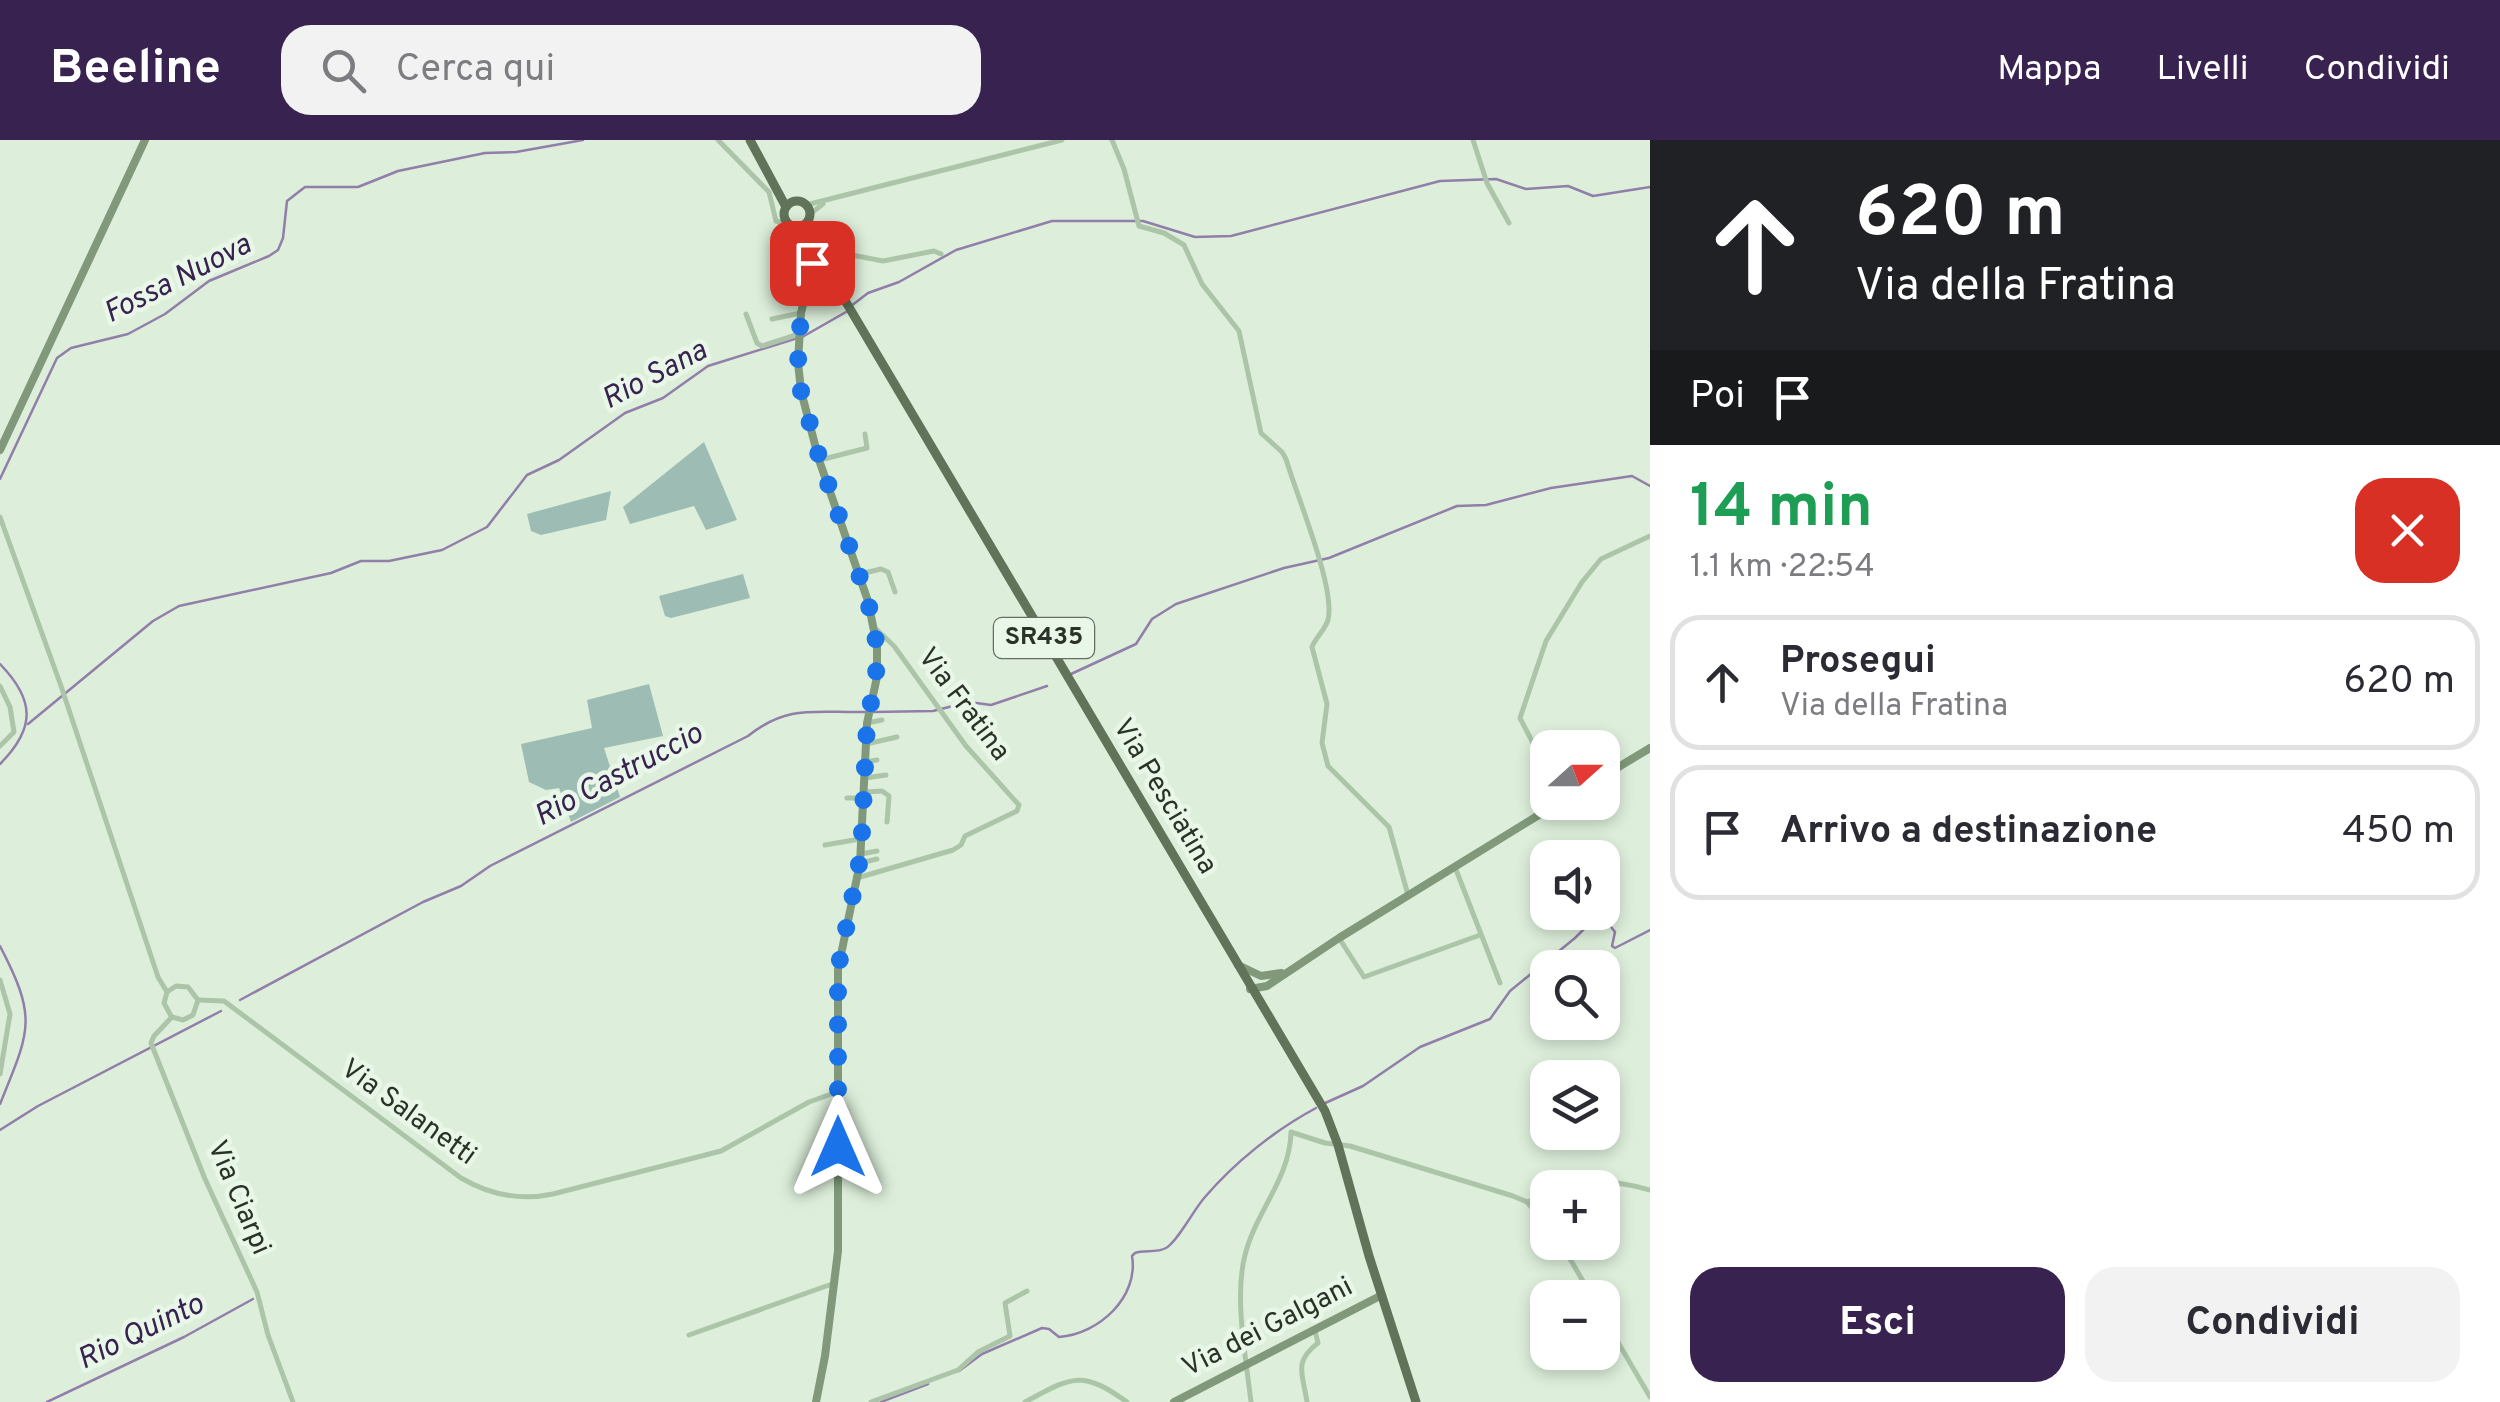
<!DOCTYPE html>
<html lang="it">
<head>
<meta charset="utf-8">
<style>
	:root { --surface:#fff; --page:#f2f2f3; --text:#2b2b33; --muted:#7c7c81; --line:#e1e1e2; --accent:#382250 }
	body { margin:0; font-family:Overpass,sans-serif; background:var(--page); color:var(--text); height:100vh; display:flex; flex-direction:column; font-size:38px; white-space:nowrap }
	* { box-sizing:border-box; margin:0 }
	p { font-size:32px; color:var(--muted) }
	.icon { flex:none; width:55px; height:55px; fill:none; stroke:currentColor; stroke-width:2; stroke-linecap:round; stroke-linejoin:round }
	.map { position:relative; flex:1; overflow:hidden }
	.drawer { display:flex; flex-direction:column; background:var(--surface); width:850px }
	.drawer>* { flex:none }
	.hud { background:#202124; color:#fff; overflow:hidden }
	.needle { width:65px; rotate:69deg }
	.fabs { position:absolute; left:1530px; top:590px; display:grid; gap:20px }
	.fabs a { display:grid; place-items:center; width:90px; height:90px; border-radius:20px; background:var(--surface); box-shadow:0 5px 15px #0003; font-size:50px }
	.pin { position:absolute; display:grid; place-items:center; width:85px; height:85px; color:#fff; margin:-42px; border-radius:20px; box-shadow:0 5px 15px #0006 }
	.me { position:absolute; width:110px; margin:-55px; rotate:0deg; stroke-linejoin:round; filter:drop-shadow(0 0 8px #0008) }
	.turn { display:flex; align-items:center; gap:35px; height:210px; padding:0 40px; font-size:45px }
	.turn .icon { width:130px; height:130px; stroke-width:2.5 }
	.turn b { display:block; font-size:70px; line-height:85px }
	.then { display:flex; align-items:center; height:95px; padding:0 40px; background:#0003; gap:20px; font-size:38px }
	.round { display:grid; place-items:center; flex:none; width:105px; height:105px; border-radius:30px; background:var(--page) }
	.summary { display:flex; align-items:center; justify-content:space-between; height:170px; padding:0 40px }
	h1 { font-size:60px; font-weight:700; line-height:75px; color:#1e9e55 }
	.cta { display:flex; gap:20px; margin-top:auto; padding:20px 40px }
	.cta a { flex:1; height:115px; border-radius:30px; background:var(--accent); color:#fff; font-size:40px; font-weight:700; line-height:115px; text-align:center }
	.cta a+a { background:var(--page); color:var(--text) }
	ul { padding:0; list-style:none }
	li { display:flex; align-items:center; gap:30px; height:135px; margin:0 20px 15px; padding:0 20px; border:5px solid var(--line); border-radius:30px }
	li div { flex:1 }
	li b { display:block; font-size:38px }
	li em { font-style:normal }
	header { display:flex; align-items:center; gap:60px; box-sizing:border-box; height:140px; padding:0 50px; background:var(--accent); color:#fff }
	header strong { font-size:48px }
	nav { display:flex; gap:55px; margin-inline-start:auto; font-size:35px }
	.search { width:700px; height:90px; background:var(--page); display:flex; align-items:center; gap:25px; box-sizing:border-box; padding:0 35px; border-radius:30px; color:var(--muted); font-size:38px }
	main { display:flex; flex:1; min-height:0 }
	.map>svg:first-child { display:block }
	.green { fill:#9dbcb4 }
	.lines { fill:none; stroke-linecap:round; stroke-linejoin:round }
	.stream { stroke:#917ea9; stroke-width:2.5 }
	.street { stroke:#acc5a9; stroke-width:5 }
	.secondary { stroke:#81997a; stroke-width:8 }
	.primary { stroke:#61745a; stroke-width:9 }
	.route { stroke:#1a73e8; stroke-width:18; stroke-dasharray:0 32.4 }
	.labels { text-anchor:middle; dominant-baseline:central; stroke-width:9; stroke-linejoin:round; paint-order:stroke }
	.shield { fill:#e8f7e7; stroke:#646e61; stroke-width:2.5 }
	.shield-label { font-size:25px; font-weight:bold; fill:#2b3328 }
	.street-label { font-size:28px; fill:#2b3328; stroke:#e8f7e7 }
	.water-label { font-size:30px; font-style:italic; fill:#382250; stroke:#e8f7e7 }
</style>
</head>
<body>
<header>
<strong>Beeline</strong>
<div class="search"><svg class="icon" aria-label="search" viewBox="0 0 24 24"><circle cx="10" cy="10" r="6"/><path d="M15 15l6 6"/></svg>Cerca qui</div>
<nav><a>Mappa</a><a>Livelli</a><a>Condividi</a></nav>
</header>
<main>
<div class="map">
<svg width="1650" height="1262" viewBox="0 0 1650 1262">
	<rect width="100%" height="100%" fill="#ddefdb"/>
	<g class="green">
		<polygon points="704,302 737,380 706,390 694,366 630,384 623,367"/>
		<polygon points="611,351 606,380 541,395 531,391 527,374"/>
		<polygon points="743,434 750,458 671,478 665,476 659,456"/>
		<polygon points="649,544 663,596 604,608 620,657 571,682 559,648 546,650 529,642 521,604 592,588 587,560"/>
	</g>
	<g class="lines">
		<g class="stream">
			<polyline points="851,166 868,153 899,142 956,110 1052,81 1143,81 1195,97 1231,96 1440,41 1496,39 1526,49 1568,46 1593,56 1650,47"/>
			<polyline points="0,339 57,218 71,208 128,194 165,174 209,141 269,116 278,110 283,98 287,61 305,47 358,47 398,31 485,13 516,12 583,0"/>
			<path d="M0,524C35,560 36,588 0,624"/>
			<polyline points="1071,534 1136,504 1152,479 1176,464 1284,428 1329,418 1457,366 1486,365 1551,348 1632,336 1650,346"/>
			<polyline points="873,572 933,571 969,562 991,565 1047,546"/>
			<polyline points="28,584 153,481 179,466 331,433 361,421 389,421 442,410 487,387 527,335 559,320 625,273 663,258 708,226 804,196 846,172"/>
			<path d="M0,806C38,879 30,890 0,964"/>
			<path d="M240,860L423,762L461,746L490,726L748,596C788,564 816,573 865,572"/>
			<polyline points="1323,964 1363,946 1420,907 1490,879 1510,851 1575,798 1600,773 1615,792 1612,806 1615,808 1650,790"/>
			<polyline points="0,990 38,966 221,871"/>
			<path d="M959,1231L982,1214L1042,1188L1049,1189L1059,1197C1099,1194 1139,1157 1132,1116L1135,1113C1145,1110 1157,1113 1166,1108C1178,1101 1194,1069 1205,1057C1235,1022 1275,990 1316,968"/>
			<polyline points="47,1262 184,1197 253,1159"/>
			<polyline points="881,1262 928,1244"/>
		</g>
		<g class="street">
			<polyline points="718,0 769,52 776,81 791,85"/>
			<path d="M1112,0L1124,29L1139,86L1164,93L1184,105L1202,144L1239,191L1261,293L1282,312L1286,319C1296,354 1336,448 1328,480C1325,490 1316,497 1312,507L1327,564L1322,603L1328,626L1389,687L1408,755"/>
			<polyline points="1473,0 1487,43 1509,83"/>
			<polyline points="806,65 1062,0"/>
			<polyline points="810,74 823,64"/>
			<polyline points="826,129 852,115 883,121 934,111 941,114"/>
			<polyline points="746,174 757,203 762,206 799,194"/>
			<polyline points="772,179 801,173"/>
			<polyline points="820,320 867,308 865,294"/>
			<polyline points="0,377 61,546 158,837 167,852"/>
			<polyline points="860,434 881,429 888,432 895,452"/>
			<polyline points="0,546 10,567 14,592 0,606"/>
			<polyline points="867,583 882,580"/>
			<polyline points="866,604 897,597"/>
			<polyline points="865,622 877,620"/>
			<polyline points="1548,632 1520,578 1546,501 1582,442 1601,419 1650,396"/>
			<polyline points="865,638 886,635"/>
			<polyline points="865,652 882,651 889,656 887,682"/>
			<polyline points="847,658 862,658"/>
			<polyline points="825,705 860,699"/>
			<polyline points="861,714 877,711"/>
			<polyline points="860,723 877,719"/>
			<polyline points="1455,727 1500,843"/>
			<polyline points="857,738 953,710 961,705 965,696 1017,671 1019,665 966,606 894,506 875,488"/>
			<polyline points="1339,798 1364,837 1480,795"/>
			<polyline points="0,840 10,874 0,934"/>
			<polyline points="167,852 176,846 188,847 198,860 193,875 183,880 172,877"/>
			<polyline points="167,852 164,863 171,876"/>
			<path d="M198,860L224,861L461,1038C490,1055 520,1061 553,1054L721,1011L809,962L837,952"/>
			<polyline points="172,877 154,896 151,903 205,1039 257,1152 268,1195 293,1262"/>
			<path d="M1564,1048C1590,1038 1623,1042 1650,1050"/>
			<polyline points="1527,1062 1548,1054"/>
			<polyline points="1560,1102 1593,1158"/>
			<polyline points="1602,1175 1650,1257"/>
			<polyline points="689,1195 832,1144"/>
			<polyline points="871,1262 958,1230 978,1212 1010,1196 1005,1163 1027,1151"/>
			<path d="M1025,1262C1072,1237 1081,1229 1127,1262"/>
			<path d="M1251,1262C1246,1218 1234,1157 1245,1115C1256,1071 1290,1039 1291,992L1325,1003L1350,1006L1513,1056L1527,1062L1548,1087"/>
			<path d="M1307,1262C1303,1234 1293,1222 1318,1203L1315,1191"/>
		</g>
		<g class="secondary">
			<polyline points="0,310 145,0"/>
			<polyline points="1602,637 1650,608"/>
			<polyline points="1238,825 1261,836 1281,833"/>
			<polyline points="1250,849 1267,846 1339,798 1560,662"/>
			<polyline points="816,1262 825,1216 838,1111 838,829 860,723 867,583 877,537 877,506 868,461 819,320 801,251 798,222 801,173 816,112"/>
			<polyline points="1174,1262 1382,1155"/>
		</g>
		<g class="primary">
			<polyline points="750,0 786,67"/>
			<circle cx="797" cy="74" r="13"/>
			<polyline points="797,87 811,103 1325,971 1338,1005 1369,1116 1416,1262"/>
		</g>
	</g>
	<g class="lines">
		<polyline class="route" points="812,123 801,173 798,222 801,251 820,320 868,461 877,506 876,537 867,583 861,714 838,829 838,1007"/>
	</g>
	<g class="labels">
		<rect class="shield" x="994" y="478" width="100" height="40" rx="8"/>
		<g class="shield-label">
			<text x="1044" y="498">SR435</text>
		</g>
		<g class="street-label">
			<text transform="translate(963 565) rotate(53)">Via Fratina</text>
			<text transform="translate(1164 657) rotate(59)">Via Pesciatina</text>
			<text transform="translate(408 973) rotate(36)">Via Salanetti</text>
			<text transform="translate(238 1058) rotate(67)">Via Ciarpi</text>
			<text transform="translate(1268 1188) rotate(-27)">Via dei Galgani</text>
		</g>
		<g class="water-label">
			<text transform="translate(178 140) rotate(-27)">Fossa Nuova</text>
			<text transform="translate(655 236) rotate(-28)">Rio Sana</text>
			<text transform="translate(619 636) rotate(-28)">Rio Castruccio</text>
			<text transform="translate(141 1193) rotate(-26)">Rio Quinto</text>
		</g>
	</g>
</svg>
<div class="fabs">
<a><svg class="needle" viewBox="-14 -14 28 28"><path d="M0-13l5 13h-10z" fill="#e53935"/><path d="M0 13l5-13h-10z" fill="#7c7c81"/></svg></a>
<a><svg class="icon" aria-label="sound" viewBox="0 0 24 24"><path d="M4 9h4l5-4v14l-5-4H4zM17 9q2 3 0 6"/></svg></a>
<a><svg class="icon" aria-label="search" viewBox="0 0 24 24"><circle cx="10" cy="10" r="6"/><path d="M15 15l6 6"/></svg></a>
<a><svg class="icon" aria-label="layers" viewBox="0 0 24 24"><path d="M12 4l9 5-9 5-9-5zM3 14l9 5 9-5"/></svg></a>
<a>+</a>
<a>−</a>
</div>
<div class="pin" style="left:812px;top:123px;background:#d93025"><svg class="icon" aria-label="arrive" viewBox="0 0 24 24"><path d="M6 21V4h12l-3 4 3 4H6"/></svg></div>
<svg class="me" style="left:838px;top:1007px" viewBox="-20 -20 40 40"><path d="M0-17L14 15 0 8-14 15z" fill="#1a73e8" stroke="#fff" stroke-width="4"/></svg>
</div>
<section class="drawer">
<div class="hud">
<div class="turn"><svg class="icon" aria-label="ahead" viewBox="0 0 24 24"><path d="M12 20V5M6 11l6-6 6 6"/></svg><div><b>620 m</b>Via della Fratina</div></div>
<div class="then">Poi<svg class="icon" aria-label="arrive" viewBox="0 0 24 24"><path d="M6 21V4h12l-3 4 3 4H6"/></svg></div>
</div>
<div class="summary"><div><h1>14 min</h1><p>1.1 km · 22:54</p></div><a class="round" style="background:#d93025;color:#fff"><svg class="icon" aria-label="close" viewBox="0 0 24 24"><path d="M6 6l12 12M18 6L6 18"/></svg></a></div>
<ul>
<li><svg class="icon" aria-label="ahead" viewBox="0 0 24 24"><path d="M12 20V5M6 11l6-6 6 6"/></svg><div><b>Prosegui</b><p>Via della Fratina</p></div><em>620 m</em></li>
<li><svg class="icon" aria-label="arrive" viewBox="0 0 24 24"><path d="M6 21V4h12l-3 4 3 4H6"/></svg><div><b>Arrivo a destinazione</b></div><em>450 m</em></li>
</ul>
<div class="cta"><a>Esci</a><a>Condividi</a></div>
</section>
</main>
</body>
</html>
